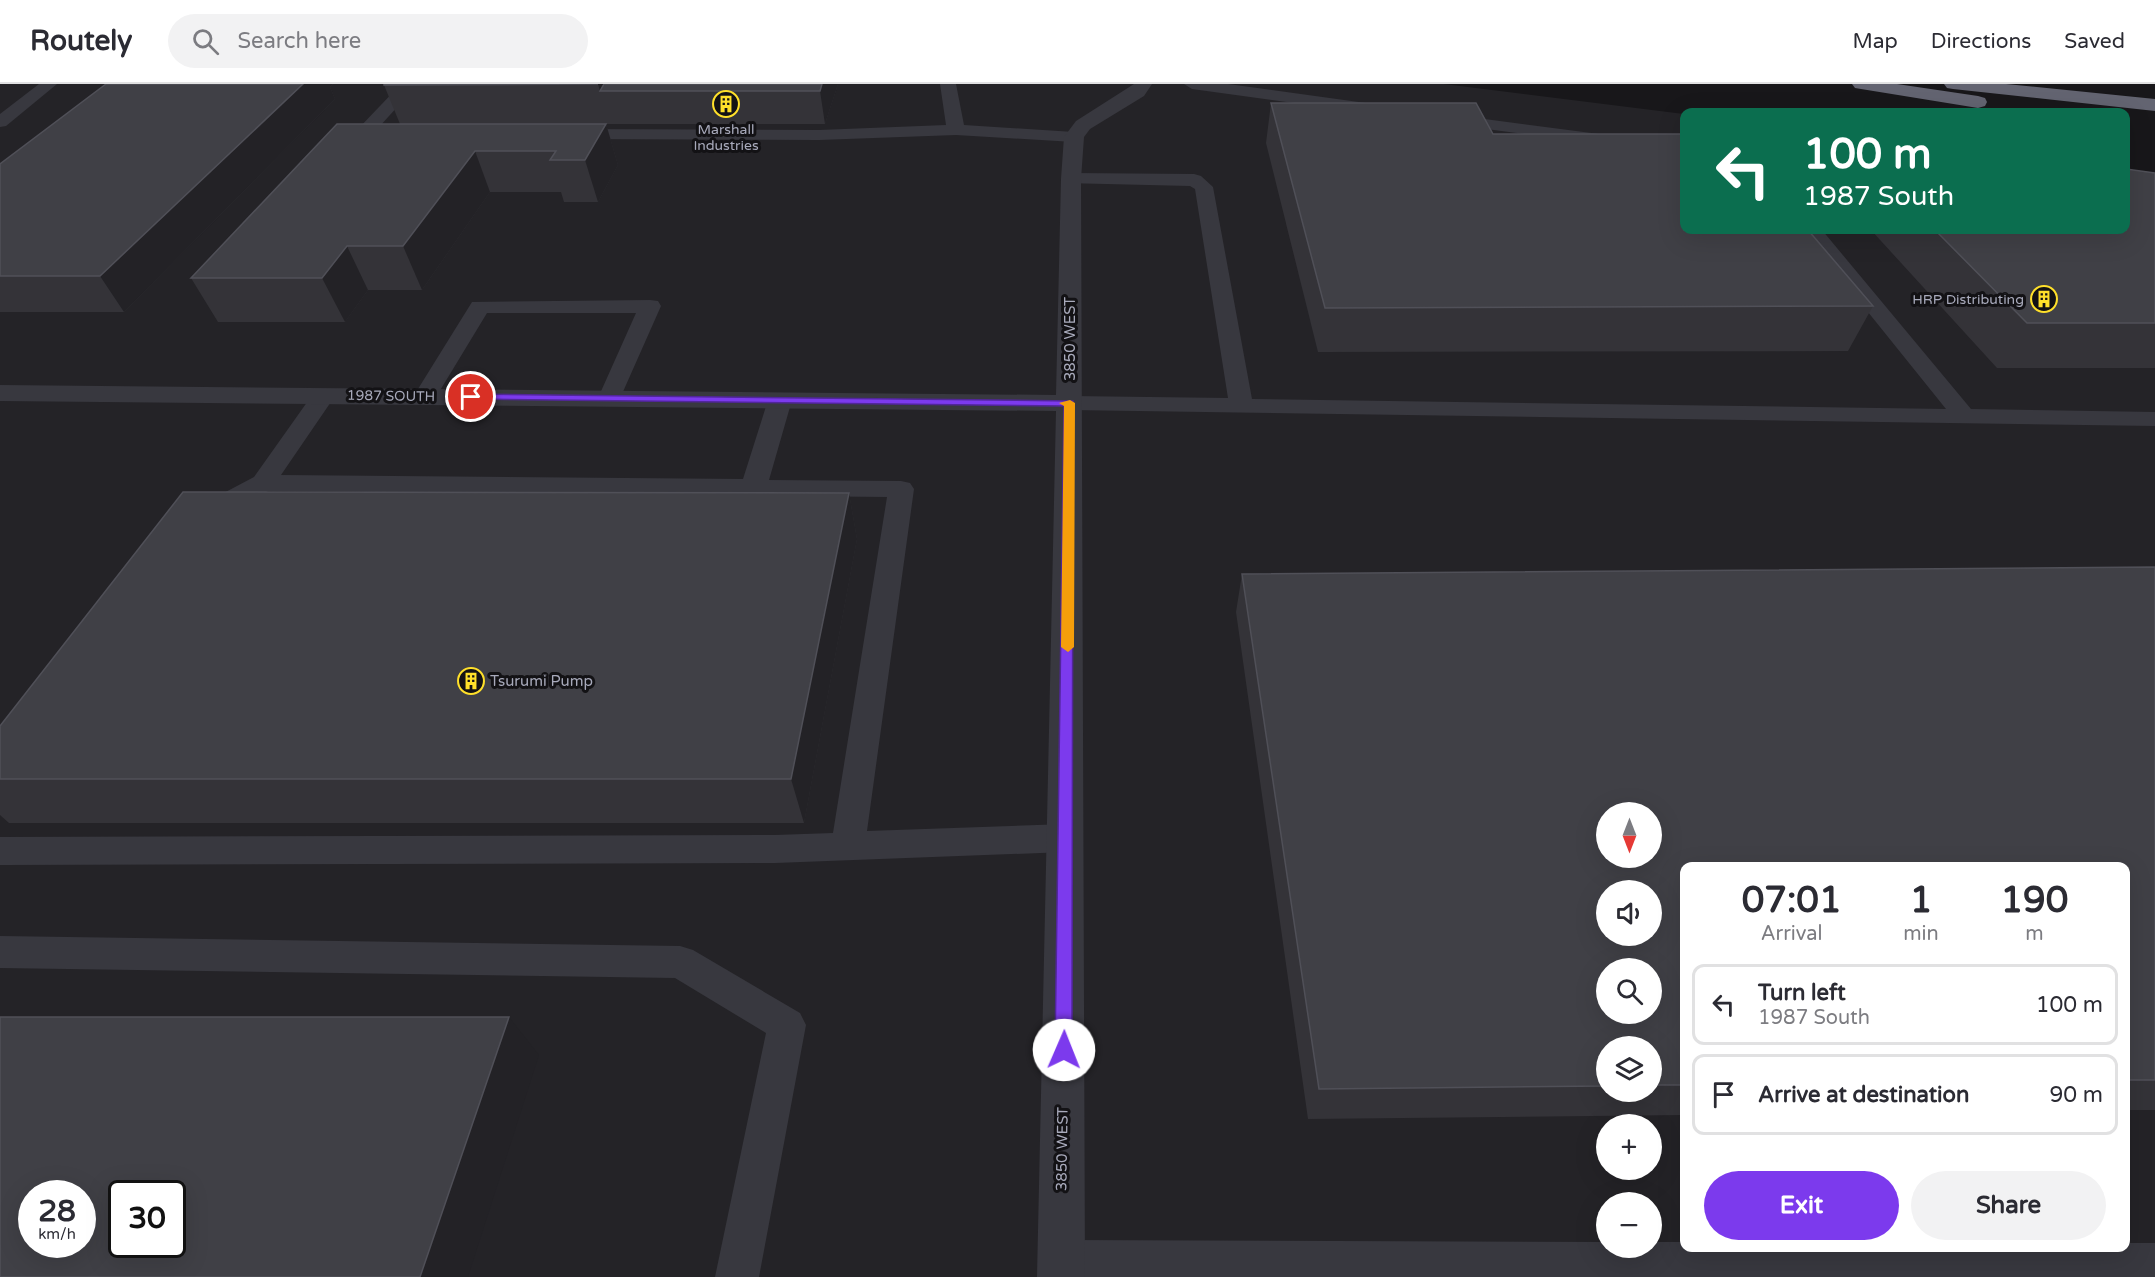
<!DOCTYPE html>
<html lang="en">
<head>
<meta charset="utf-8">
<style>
	:root { --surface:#fff; --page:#f2f2f3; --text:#2b2b33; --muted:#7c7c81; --line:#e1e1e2; --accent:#7c3aed }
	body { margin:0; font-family:"Varela Round",sans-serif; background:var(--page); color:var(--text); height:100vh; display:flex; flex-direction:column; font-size:22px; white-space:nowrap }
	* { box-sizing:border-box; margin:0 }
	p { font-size:20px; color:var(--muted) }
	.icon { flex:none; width:33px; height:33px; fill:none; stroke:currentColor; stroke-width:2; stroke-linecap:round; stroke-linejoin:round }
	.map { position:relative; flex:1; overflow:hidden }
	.details { position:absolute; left:1680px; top:778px; width:450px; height:390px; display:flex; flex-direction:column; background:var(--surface); border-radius:12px; box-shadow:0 6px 24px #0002 }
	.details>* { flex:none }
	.hud { position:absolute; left:1680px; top:24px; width:450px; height:126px; border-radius:12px; box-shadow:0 6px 24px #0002; background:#0b6e4f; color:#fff; overflow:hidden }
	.needle { width:39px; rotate:180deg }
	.fabs { position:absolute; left:1596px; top:718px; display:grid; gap:12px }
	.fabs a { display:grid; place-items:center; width:66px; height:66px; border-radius:50%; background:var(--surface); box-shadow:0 6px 24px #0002; font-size:30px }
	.speed { position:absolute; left:18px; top:1096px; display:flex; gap:12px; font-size:30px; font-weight:700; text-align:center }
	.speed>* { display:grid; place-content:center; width:78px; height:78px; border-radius:50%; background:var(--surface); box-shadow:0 6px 24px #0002; line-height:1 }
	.speed small { font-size:15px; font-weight:400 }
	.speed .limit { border:3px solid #111; border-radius:9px; background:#fff; color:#111 }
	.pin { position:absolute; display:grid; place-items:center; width:51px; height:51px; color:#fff; margin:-26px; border:3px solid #fff; border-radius:50%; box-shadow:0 2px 6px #0007 }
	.me { position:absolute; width:66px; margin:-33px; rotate:1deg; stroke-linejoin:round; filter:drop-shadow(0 0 4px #0008) }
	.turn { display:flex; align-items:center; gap:21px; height:126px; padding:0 24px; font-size:27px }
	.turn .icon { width:78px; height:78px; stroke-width:2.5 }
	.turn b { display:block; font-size:42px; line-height:51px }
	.eta { display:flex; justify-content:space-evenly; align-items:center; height:102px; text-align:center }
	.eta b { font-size:36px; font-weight:700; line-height:42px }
	.action { display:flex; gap:12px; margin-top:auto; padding:12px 24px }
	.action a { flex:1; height:69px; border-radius:36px; background:var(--accent); color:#fff; font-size:24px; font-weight:700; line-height:69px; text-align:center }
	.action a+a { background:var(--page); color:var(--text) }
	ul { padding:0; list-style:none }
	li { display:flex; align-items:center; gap:18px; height:81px; margin:0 12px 9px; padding:0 12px; border:3px solid var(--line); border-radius:12px }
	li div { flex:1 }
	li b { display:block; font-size:22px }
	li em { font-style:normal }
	header { display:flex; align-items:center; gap:36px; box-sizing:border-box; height:84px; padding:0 30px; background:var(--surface); border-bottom:2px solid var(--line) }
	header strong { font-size:28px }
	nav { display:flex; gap:33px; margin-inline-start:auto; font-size:21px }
	.search { width:420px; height:54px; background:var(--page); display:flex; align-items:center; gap:15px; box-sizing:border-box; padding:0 21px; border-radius:33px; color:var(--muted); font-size:22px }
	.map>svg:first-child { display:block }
	.built { fill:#242327; fill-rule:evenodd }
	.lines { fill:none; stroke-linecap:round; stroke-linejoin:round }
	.service { fill:#38383f; fill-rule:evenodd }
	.minor { fill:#38383f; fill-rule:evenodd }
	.motorway { fill:#636471; fill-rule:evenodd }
	.wall { fill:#343338; fill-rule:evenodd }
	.shaded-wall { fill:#232226 }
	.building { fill:#404046; stroke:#505058; stroke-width:1.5; fill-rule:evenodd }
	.route { fill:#7c3aed; stroke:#51269a; stroke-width:1.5 }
	.slow { fill:#f59e0b }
	.labels { text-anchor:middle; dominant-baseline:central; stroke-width:6; stroke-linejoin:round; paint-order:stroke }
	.far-poi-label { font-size:14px; fill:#a8aabb; stroke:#131215 }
	.far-street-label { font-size:14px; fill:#a8aabb; stroke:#131215 }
	.street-label { font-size:15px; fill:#a8aabb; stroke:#131215 }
	.poi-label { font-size:15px; fill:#a8aabb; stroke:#131215; text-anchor:start }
</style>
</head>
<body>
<header>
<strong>Routely</strong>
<div class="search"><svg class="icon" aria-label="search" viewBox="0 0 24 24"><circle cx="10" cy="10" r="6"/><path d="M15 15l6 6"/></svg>Search here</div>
<nav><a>Map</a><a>Directions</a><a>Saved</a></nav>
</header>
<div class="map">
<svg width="2155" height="1193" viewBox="0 0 2155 1193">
	<rect width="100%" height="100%" fill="#18171a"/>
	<path class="built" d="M0,0H1444L1684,30V146H2126V85L2155,89V1193H0ZM1606,729H1652V774H1606ZM1684,783H2126V1164H1684ZM1606,807H1652V852H1606ZM1606,885H1652V930H1606ZM1606,963H1652V1008H1606ZM1606,1041H1652V1086H1606ZM32,1110H82V1161H32ZM122,1110H172V1161H122ZM1606,1119H1652V1164H1606Z"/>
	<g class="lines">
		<g class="service">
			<polygon points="39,0 57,0 6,42 0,43 0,30"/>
			<polygon points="401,0 418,0 370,53 358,53 355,49 358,45"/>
			<polygon points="940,0 956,0 964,41 1074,48 1080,49 1083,53 1080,57 1074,58 956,51 819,56 567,55 561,54 558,50 561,46 567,45 819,46 946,41"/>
			<polygon points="1184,0 1228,0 1373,20 1379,21 1382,25 1379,29 1373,30 1192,5"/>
			<polygon points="1447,30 1599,50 1605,51 1608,55 1605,59 1599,60 1441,39 1438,35 1441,31"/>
			<polygon points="1071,89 1194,90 1201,92 1213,103 1252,315 1946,325 1802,146 1822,146 1971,325 2155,328 2155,342 1070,326 1062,324 1058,319 1062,314 1070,312 1228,314 1195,105 1190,102 1064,99 1062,95 1064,91"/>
			<polygon points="650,216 658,217 661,222 618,319 610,321 602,319 598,314 636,229 487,229 433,318 425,320 417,318 413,313 472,218"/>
			<path d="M323,305L331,307L335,312L281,391L743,395L768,316L772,311L780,309L788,311L792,316L769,396L901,397L910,399L914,405L867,747L1066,740L1078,744L1083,754L1078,764L1066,768L775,779L0,781V753L775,751L833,749L887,413L268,407C249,417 223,439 201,433L197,427L201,421L254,393L315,307Z"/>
			<polygon points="0,852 680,862 693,866 800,929 806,941 759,1193 715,1193 766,949 675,894 0,884"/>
			<polygon points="1061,1156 1606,1158 1606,1164 1652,1164 1652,1158 1684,1158 1684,1164 2126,1164 2126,1159 2155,1159 2155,1193 1046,1193 1039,1178 1046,1163"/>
		</g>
		<polygon class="minor" points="1134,0 1152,0 1144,12 1090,45 1084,53 1081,95 1085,1193 1037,1193 1056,327 0,317 0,301 1056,311 1061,95 1064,53 1076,37"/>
		<g class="motorway">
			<polygon points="1852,0 1897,0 1978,12 1985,14 1987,18 1985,22 1978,24 1861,5 1855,4"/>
			<polygon points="1944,0 2006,0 2155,15 2155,27 1953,5 1947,4"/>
		</g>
	</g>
	<g class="wall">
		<polygon points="106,0 333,0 330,3 335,15 124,228 0,228 0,80"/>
		<polygon points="838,0 825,40 400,40 384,1"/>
		<polygon points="1271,19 1873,222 1848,267 1318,268 1266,59"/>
		<polygon points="337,40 606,40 618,81 598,118 564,118 561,108 490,108 422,206 368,206 345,238 218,238 191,194"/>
		<polygon points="2155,89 2155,284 1997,284 1871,146 2126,146"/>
		<polygon points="849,409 857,455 804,739 9,739 0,731 0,642"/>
		<path d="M2155,483V1026H2126V783H1684V1031L1308,1035L1236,528L1242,490ZM1606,963H1652V1008H1606Z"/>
	</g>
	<g class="shaded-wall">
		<polygon points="303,0 333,0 330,3 335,15 124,228 100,192"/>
		<polygon points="598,0 633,0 600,7"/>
		<polygon points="822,0 838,0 825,40 820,7"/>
		<polygon points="606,40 618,81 598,118 585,76"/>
		<polygon points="475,67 490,108 422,206 403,162"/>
		<polygon points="347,162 368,206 345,238 322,194"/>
		<polygon points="849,409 857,455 804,739 791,695"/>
		<polygon points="509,933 539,971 468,1193 420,1193"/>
	</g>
	<g class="building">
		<polygon points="106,0 303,0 100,192 0,192 0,80"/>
		<polygon points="384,0 598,0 384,1"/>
		<polygon points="604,0 822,0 820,7 600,7"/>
		<polygon points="1271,19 1476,19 1493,50 1684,50 1684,146 1808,146 1873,222 1325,224"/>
		<polygon points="337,40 606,40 585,76 550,76 556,67 475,67 403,162 347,162 322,194 191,194"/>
		<polygon points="2126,85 2155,89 2155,239 2027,239 1935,146 2126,146"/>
		<polygon points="183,408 849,409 791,695 0,695 0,642"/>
		<path d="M2155,483V996H2126V783H1684V1001H1652V963H1606V1002L1319,1005L1242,490ZM1606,729H1652V774H1606ZM1606,807H1652V852H1606ZM1606,885H1652V930H1606Z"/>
		<path d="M0,933H509L420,1193H0ZM32,1110H82V1161H32ZM122,1110H172V1161H122Z"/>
	</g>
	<polygon class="route" points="471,310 1073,317 1072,966 1070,972 1064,974 1057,972 1055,966 1064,322 467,315 467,311"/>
	<polygon class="slow" points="1070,316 1075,319 1074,563 1068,568 1061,563 1064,322 1059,319"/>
	<defs>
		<symbol id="building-ring" viewBox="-11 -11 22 22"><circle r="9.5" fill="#131215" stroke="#ffe02a" stroke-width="1.5"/><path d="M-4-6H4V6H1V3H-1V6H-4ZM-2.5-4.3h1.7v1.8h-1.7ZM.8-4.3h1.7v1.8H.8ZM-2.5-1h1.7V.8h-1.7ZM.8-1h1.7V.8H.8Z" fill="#ffe02a"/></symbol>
	</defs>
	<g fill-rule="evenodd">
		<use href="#building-ring" x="711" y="5" width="30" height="30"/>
		<use href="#building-ring" x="2029" y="200" width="30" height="30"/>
		<use href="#building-ring" x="456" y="582" width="30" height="30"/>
	</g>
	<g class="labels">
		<g class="far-poi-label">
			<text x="726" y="45">Marshall<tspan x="726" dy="16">Industries</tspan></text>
			<text x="2024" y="215" text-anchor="end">HRP Distributing</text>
		</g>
		<g class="far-street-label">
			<text transform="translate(391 312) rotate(1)">1987 SOUTH</text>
		</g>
		<g class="street-label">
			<text transform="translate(1070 255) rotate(-90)">3850 WEST</text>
			<text transform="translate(1062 1065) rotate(-89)">3850 WEST</text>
		</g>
		<g class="poi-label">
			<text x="490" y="597">Tsurumi Pump</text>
		</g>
	</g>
</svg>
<div class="fabs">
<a><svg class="needle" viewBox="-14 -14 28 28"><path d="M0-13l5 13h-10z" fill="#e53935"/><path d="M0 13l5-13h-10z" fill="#7c7c81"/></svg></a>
<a><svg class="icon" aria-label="sound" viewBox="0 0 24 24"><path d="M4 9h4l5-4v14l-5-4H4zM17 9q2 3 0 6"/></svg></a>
<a><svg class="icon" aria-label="search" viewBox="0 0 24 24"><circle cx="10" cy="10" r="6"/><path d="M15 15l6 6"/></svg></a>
<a><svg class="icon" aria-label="layers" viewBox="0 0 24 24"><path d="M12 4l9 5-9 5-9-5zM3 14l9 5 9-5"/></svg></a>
<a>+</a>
<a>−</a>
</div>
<div class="speed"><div>28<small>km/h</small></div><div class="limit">30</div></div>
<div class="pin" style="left:471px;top:313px;background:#d93025"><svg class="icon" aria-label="arrive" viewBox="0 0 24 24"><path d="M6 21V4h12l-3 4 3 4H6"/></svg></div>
<svg class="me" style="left:1064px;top:966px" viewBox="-20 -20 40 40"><circle r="19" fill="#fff"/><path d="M0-13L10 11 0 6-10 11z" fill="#7c3aed"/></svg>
<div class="hud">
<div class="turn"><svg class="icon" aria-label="left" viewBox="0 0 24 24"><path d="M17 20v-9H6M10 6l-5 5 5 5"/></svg><div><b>100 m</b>1987 South</div></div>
</div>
<section class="details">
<div class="eta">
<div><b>07:01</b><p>Arrival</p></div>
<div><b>1</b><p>min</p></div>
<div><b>190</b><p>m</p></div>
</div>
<ul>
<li><svg class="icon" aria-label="left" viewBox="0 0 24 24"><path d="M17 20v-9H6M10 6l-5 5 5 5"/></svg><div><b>Turn left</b><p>1987 South</p></div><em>100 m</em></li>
<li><svg class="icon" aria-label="arrive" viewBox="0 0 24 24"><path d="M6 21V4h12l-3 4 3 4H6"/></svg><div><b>Arrive at destination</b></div><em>90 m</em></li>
</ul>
<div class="action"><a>Exit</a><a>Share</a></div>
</section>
</div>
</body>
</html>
